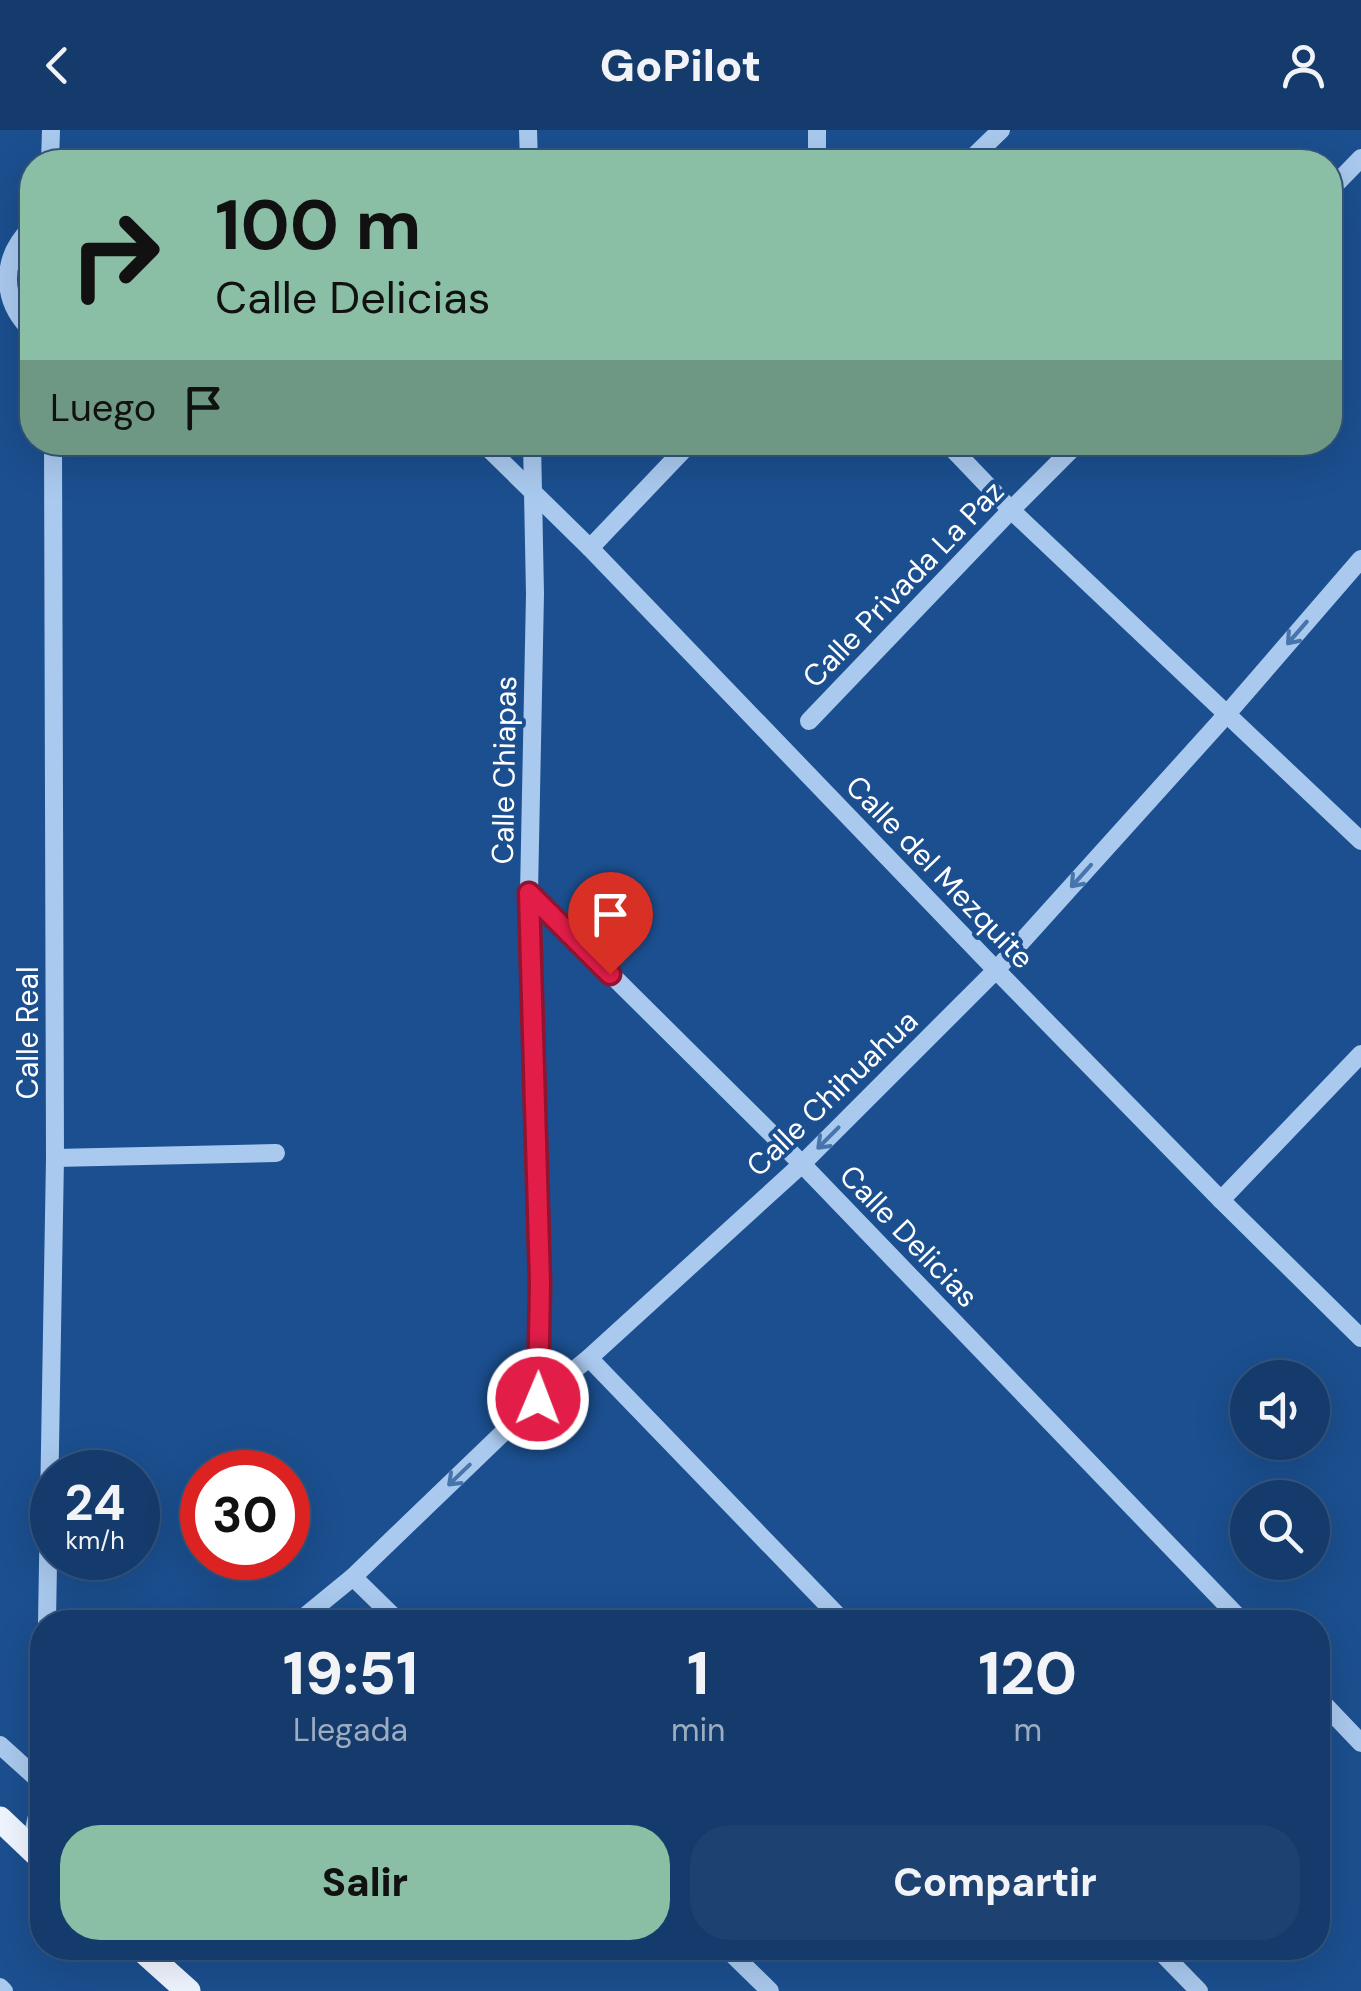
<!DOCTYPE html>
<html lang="es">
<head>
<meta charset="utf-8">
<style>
	:root { --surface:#143b6b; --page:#1d4271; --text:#f1f3f6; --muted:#9dadc1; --line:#33557e; --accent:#8abfa5 }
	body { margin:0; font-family:"DM Sans",sans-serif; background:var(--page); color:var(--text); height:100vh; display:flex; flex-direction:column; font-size:38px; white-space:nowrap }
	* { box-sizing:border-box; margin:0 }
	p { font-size:32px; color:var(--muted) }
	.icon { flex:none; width:55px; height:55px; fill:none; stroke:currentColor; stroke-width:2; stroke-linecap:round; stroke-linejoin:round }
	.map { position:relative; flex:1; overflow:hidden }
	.details { position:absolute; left:30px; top:1480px; width:1300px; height:350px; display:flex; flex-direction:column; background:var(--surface); border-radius:40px; box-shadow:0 10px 40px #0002,0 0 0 2px var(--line) }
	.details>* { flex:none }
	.top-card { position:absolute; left:20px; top:20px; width:1322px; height:305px; border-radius:40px; box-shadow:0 10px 40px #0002,0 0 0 2px var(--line); background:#8abfa5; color:#111; overflow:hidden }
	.fabs { position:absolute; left:1230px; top:1230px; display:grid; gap:20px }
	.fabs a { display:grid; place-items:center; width:100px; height:100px; border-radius:50%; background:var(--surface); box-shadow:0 10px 40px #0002,0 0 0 2px var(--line); font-size:50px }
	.speed { position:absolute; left:30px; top:1320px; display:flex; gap:20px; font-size:50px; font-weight:700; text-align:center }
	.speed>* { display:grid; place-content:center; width:130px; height:130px; border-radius:50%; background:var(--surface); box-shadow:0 10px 40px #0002,0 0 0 2px var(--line); line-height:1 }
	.speed small { font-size:25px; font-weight:400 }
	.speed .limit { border:15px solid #d22; background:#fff; color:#111 }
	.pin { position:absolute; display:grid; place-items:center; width:85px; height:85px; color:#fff; margin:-102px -42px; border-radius:50% 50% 50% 0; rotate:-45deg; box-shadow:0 0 10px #0007 }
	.pin .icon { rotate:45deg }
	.me { position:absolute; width:110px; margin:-55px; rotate:1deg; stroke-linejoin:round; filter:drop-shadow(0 0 8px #0008) }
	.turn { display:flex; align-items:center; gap:35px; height:210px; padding:0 30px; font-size:45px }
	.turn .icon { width:130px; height:130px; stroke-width:2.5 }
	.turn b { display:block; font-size:70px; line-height:85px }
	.then { display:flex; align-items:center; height:95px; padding:0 30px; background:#0003; gap:20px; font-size:38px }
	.eta { display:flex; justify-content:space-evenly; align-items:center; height:170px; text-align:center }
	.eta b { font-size:60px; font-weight:800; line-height:70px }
	.button { display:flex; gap:20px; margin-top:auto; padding:20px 30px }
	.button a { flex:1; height:115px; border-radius:40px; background:var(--accent); color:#111; font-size:40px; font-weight:800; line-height:115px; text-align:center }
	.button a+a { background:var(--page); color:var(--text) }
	header { display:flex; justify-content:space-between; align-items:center; height:130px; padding:0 30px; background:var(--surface); font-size:45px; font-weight:800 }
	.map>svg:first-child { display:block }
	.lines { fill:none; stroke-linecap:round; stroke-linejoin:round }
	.minor { stroke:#a9c9ee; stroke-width:18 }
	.major { stroke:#f0f6ff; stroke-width:25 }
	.oneway { stroke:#4674ac }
	.route-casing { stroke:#92132f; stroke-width:25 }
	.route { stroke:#e11d48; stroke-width:18 }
	.labels { text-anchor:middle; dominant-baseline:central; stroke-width:8; stroke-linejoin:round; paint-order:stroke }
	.street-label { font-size:30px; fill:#fff; stroke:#1b4f8f }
</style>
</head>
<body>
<header><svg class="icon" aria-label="back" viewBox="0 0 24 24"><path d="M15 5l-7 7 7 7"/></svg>GoPilot<svg class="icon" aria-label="person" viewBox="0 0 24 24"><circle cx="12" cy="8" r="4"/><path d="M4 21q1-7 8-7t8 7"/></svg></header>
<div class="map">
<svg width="1361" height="1861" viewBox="0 0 1361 1861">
	<rect width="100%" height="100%" fill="#1b4f8f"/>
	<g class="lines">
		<g class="minor">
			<polyline points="528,0 529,32"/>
			<polyline points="817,0 817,32"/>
			<polyline points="50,32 51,0"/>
			<polyline points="968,32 1001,0"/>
			<polyline points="1330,60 1361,28"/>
			<path d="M32,97C0,127 0,171 32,201"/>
			<polyline points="482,312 590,418 996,840 1221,1070 1361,1208"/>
			<polyline points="532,312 535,464 529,763 540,1153 538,1269"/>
			<polyline points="946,312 1011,380 1361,711"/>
			<polyline points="590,418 691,312"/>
			<polyline points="809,591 1011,380 1079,312"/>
			<polyline points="529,763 802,1034 1243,1492"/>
			<polyline points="55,1028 276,1023"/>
			<polyline points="1221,1070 1361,924"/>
			<polyline points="589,1228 844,1492"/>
			<polyline points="353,1447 399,1492"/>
			<polyline points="47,1492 55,1028 53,312"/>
			<polyline points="298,1492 353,1447 538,1269 589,1228 802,1034 996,840 1227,584 1361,429"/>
			<polyline points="1318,1568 1361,1613"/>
			<polyline points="0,1615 42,1653"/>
			<polyline points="30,1717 42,1664"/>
			<polyline points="726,1818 770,1861"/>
			<polyline points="1157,1818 1199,1861"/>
			<polyline points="0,1857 4,1861"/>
		</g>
		<g class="major">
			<polyline points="0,1689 42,1729"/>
			<polyline points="140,1818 188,1861"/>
		</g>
	</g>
	<defs><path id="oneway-shaft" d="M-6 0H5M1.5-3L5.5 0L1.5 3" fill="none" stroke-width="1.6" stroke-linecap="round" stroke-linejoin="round" transform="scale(2.5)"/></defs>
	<g class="oneway">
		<use href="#oneway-shaft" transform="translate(1297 503) rotate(131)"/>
		<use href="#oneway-shaft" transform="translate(1081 746) rotate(132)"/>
		<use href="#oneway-shaft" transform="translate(828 1008) rotate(135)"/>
		<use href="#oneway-shaft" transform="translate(459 1345) rotate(136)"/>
	</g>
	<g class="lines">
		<defs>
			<polyline id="route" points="538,1269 540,1153 529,763 610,844"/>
		</defs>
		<use href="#route" class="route-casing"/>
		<use href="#route" class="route"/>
	</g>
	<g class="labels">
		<g class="street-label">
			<text transform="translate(903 454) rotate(-46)">Calle Privada La Paz</text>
			<text transform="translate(504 640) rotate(-89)">Calle Chiapas</text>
			<text transform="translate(940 742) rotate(46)">Calle del Mezquite</text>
			<text transform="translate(27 903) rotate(-90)">Calle Real</text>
			<text transform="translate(832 963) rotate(-44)">Calle Chihuahua</text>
			<text transform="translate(909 1106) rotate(46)">Calle Delicias</text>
		</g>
	</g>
</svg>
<div class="fabs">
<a><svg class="icon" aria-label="sound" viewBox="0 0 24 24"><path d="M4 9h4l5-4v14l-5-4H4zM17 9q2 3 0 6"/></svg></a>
<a><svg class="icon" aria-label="search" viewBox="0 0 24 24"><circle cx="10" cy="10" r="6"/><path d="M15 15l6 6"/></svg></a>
</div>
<div class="speed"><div>24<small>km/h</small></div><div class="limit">30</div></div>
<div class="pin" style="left:610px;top:844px;background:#d93025"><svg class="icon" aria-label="arrive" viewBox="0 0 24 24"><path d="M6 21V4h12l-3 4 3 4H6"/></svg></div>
<svg class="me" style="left:538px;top:1269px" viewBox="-20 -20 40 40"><circle r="17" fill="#e11d48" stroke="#fff" stroke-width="3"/><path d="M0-11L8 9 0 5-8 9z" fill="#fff"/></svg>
<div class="top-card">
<div class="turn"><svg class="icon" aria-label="right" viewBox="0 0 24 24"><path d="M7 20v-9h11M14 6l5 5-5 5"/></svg><div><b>100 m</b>Calle Delicias</div></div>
<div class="then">Luego<svg class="icon" aria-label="arrive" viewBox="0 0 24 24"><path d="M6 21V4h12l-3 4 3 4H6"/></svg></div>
</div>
<section class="details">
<div class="eta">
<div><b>19:51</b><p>Llegada</p></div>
<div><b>1</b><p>min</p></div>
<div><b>120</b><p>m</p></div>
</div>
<div class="button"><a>Salir</a><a>Compartir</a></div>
</section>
</div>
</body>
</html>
